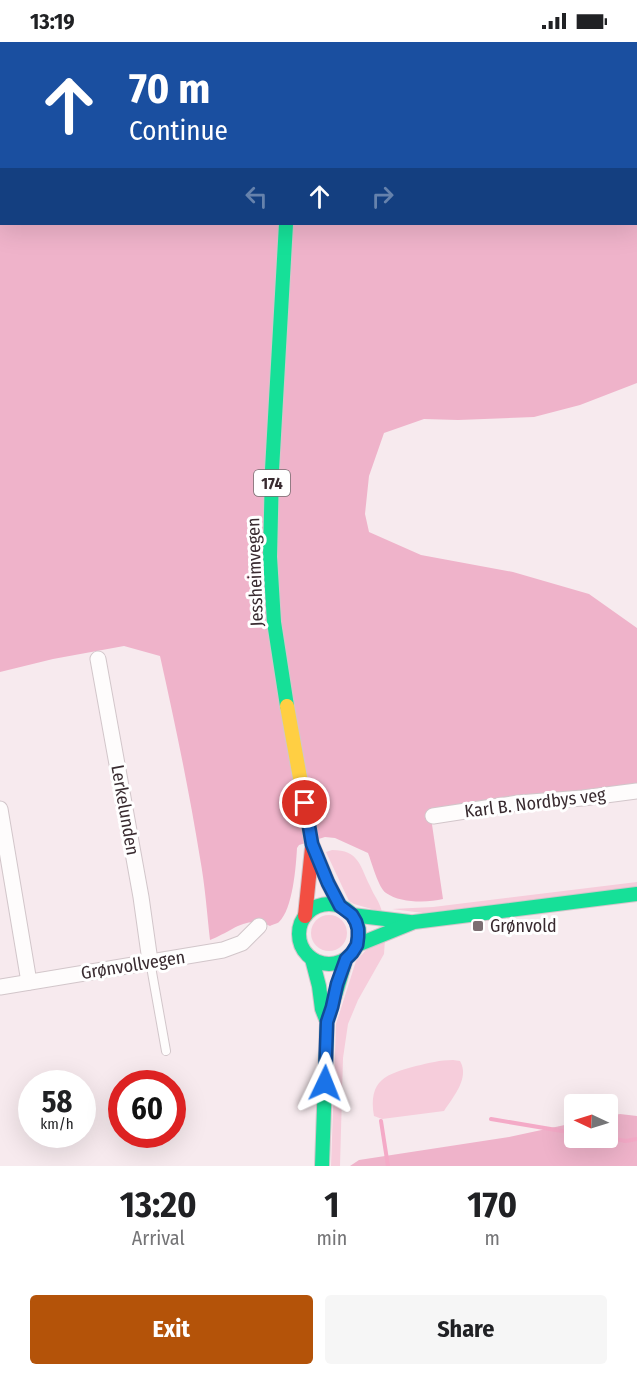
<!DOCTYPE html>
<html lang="en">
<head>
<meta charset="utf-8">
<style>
	:root { --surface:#fff; --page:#f6f6f6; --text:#202124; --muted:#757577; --accent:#b45309 }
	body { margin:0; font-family:"Fira Sans Condensed",sans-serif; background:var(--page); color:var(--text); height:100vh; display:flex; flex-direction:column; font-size:22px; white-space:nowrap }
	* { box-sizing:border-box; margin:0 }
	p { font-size:20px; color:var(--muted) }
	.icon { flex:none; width:33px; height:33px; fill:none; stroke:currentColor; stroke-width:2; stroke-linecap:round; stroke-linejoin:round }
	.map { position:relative; height:1124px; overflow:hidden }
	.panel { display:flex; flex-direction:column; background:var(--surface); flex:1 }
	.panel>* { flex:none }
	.hud { position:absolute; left:0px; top:0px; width:638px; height:183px; box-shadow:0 6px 24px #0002; background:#1a4fa0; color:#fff; overflow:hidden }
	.needle { width:39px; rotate:274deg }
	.fabs { position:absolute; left:564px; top:1052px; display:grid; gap:12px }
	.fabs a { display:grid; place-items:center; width:54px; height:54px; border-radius:6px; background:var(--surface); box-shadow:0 6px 24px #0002; font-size:30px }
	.speed { position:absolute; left:18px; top:1028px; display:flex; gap:12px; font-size:30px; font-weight:700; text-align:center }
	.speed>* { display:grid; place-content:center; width:78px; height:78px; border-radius:50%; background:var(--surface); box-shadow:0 6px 24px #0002; line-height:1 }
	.speed small { font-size:15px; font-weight:400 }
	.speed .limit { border:9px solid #d22; background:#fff; color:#111 }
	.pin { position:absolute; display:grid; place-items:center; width:51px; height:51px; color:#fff; margin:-26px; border:3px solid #fff; border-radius:50%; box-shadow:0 2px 6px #0007 }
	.me { position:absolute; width:66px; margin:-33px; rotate:2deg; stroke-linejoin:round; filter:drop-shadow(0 0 4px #0008) }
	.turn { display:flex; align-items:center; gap:21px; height:126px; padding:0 30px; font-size:27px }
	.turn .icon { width:78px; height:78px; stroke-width:2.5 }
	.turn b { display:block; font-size:42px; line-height:51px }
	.lanes { display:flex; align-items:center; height:57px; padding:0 30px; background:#0003; justify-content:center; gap:30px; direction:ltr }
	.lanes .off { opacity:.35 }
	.eta { display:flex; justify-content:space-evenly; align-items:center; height:102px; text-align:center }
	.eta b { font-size:36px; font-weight:700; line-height:42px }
	.action { display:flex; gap:12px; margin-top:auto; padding:12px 30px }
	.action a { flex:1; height:69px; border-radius:6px; background:var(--accent); color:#fff; font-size:24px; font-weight:700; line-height:69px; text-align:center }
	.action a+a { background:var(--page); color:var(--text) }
	.status { display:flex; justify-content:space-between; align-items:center; height:42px; padding:0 30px; background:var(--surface); direction:ltr }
	.status svg { height:16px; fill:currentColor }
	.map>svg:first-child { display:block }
	.green { fill:#f6cddb }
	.forest { fill:#efb3ca }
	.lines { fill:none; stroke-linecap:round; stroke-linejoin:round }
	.stream { stroke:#f4aac7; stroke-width:4 }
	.lane-casing { stroke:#d2c6ca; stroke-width:10 }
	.street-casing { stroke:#d2c6ca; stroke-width:17 }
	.fast-casing { stroke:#d2c6ca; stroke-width:16 }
	.slow-casing { stroke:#d2c6ca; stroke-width:16 }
	.jam-casing { stroke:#d2c6ca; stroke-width:16 }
	.lane { stroke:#fefcfc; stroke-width:8 }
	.street { stroke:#fefcfc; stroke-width:15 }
	.fast { stroke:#16e098; stroke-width:14 }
	.slow { stroke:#ffcf43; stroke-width:14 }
	.jam { stroke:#f24e42; stroke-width:14 }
	.route-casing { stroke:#114b97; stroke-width:15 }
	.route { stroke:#1a73e8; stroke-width:10 }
	.poi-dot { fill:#7c6e72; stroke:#fff; stroke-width:2 }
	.labels { text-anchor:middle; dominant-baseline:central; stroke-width:6; stroke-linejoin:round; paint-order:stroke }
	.shield { fill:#fff; stroke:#746b6e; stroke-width:1.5 }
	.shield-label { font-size:16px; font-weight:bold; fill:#392b30 }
	.street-label { font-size:18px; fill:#392b30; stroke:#fff }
	.poi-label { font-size:18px; fill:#392b30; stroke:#fff; text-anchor:start }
</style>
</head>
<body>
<div class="status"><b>13:19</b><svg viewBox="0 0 49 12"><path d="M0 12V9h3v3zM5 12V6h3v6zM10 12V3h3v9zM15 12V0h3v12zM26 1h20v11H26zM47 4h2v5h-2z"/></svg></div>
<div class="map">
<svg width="637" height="1124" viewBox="0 0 637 1124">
	<rect width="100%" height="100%" fill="#f7eaee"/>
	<g class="green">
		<path d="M332,808C359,808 360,824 370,844C374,854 380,860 382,870L354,862L349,859L326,810Z"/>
		<polygon points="637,840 637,845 423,871 392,867 433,865"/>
		<circle cx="329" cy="891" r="18"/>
		<polygon points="385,897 384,912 358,958 348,982 343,1016 340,1124 331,1124 336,982 356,919 367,907"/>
		<path d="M453,1018L460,1019C470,1036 453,1055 444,1069L382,1077L374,1074C368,1038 386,1032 416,1024C429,1021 440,1018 453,1018Z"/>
	</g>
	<g class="forest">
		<path d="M0,0H453L455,1L2,2V182H636V83L637,84V341L580,363L534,375L458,378L424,377L384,391L369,434L365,472L369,490L421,513L513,530L589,552L637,586V743L430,769L443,857C427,861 400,861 386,851C378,845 372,821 368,811L335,796L325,795L299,803L297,806C296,824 293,867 279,880C278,881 272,883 270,884C246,872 232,890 210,898C207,871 205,843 200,816C189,748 175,681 160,614L124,604L53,617L0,630Z"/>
		<polygon points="620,1072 637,1074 637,1124 350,1124 359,1118 509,1095 574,1081 574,1095 608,1095 608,1074"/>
	</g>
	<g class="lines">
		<g class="stream">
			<polyline points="491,1077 574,1091"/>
			<polyline points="381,1079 388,1124"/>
			<polyline points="602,1095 626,1099 637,1097"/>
		</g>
		<defs>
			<polyline id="lane" points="150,919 166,1009"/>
			<g id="street">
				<polyline points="633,0 637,2"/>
				<polyline points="98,617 141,855 150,919"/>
				<polyline points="0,767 29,940"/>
				<polyline points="433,774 518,761 583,756 637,749"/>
				<polyline points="0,945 223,908 242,901 259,884"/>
			</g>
			<g id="fast">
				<polyline points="296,0 296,2"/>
				<polyline points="286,182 272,428 270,515 274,580 287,664"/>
				<circle cx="329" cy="892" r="30"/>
				<polyline points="352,873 410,880"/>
				<polyline points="357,903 414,880 637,852"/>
				<polyline points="312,917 319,944 322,967 326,977"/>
				<polyline points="322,1124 327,980 346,917"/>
			</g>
			<polyline id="slow" points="287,664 312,802 328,841 340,864"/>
			<polyline id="jam" points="305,874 312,806"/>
		</defs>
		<use href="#lane" class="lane-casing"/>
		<use href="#street" class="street-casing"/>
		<use href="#fast" class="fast-casing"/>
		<use href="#slow" class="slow-casing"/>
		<use href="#jam" class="jam-casing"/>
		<use href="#lane" class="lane"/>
		<use href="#street" class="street"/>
		<use href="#fast" class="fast"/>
		<use href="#slow" class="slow"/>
		<use href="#jam" class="jam"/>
	</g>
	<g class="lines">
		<defs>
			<polyline id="route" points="305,761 312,802 328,841 340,864 352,873 356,880 358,887 358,895 357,903 352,911 346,917 337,942 332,965 327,980 325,1041"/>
		</defs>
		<use href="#route" class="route-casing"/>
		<use href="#route" class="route"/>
	</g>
	<rect class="poi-dot" x="472" y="878" width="12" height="12" rx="3"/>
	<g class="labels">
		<rect class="shield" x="254" y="428" width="36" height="26" rx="4.5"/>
		<g class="shield-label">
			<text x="272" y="441">174</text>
		</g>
		<g class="street-label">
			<text transform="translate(255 530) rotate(-92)">Jessheimvegen</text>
			<text transform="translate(535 761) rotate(-7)">Karl B. Nordbys veg</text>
			<text transform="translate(125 768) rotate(80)">Lerkelunden</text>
			<text transform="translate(133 923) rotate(-9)">Grønvollvegen</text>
		</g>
		<g class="poi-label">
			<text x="490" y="884">Grønvold</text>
		</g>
	</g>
</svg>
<div class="fabs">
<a><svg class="needle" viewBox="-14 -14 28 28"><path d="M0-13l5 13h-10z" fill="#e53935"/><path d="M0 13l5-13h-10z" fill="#757577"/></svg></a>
</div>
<div class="speed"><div>58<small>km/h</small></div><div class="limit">60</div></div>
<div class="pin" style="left:305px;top:761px;background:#d93025"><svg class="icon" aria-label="arrive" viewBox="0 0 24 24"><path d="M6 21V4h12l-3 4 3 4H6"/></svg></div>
<svg class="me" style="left:325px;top:1041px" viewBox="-20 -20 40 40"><path d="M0-17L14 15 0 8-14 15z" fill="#1a73e8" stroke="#fff" stroke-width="4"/></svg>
<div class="hud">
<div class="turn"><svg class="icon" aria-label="ahead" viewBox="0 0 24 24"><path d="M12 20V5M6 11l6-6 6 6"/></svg><div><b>70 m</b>Continue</div></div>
<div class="lanes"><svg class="icon off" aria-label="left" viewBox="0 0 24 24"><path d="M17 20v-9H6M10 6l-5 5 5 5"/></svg><svg class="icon" aria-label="ahead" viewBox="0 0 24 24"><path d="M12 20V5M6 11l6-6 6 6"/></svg><svg class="icon off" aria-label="right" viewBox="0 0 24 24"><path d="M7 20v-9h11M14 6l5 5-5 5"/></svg></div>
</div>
</div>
<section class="panel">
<div class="eta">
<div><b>13:20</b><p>Arrival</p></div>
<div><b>1</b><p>min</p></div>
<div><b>170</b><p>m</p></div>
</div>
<div class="action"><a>Exit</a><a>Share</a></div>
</section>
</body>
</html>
